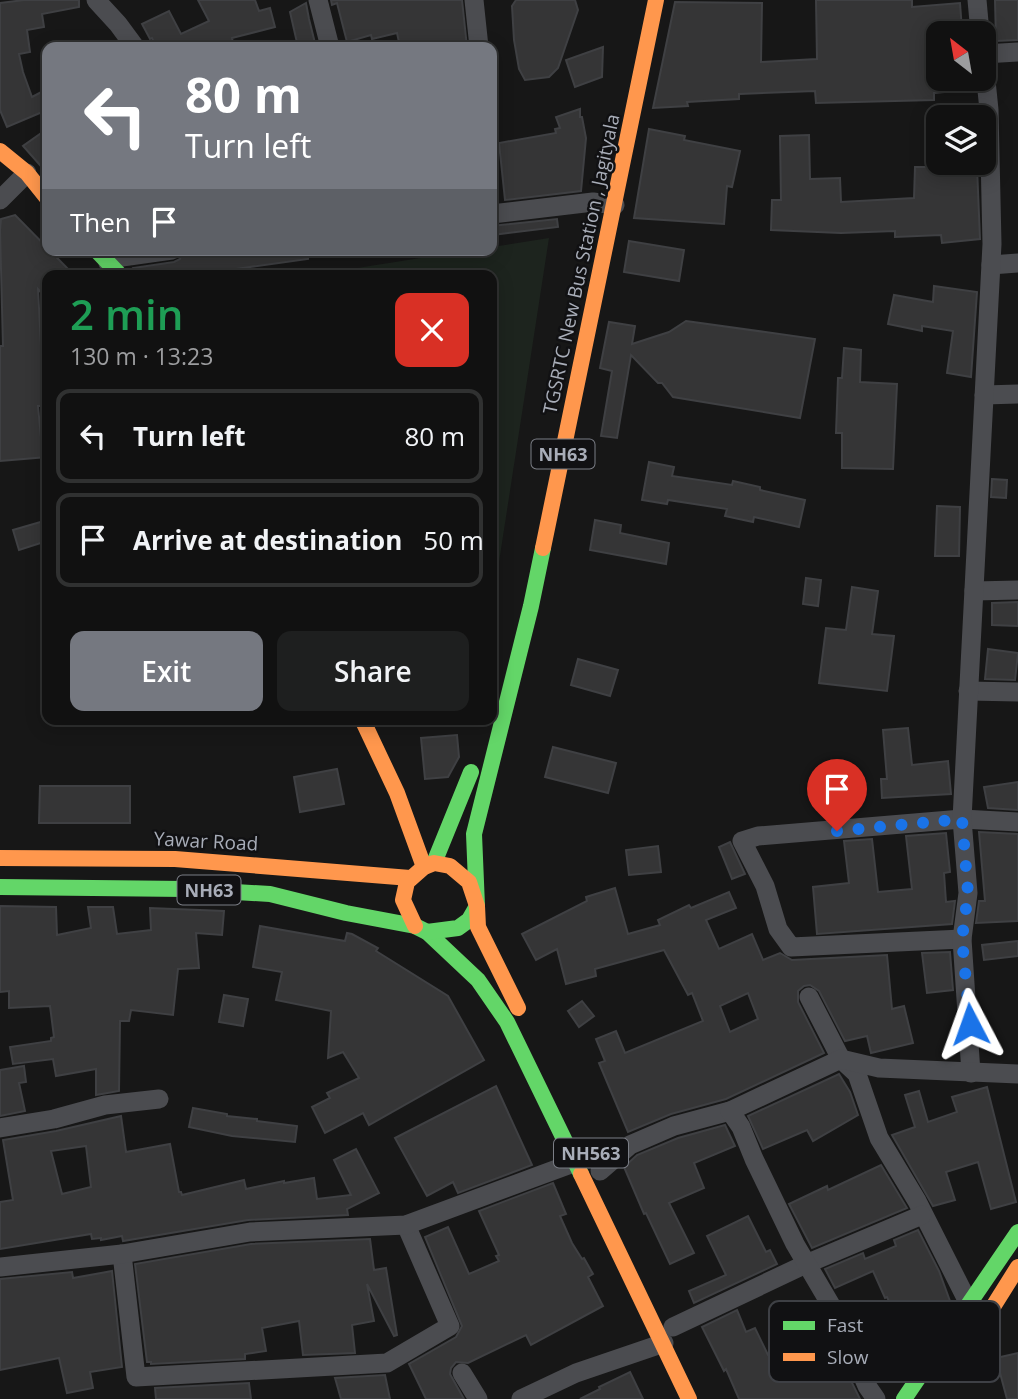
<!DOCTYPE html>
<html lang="en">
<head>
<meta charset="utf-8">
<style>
	:root { --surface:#111; --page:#1e1f1f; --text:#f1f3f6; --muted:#9c9d9f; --line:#303131; --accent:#757880 }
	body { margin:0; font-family:"Open Sans",sans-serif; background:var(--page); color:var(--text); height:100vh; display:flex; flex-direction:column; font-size:26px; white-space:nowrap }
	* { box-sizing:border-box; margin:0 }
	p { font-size:23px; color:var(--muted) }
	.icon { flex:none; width:38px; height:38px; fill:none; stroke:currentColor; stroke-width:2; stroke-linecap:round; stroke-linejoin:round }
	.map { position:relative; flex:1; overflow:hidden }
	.sheet { position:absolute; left:42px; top:270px; width:455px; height:455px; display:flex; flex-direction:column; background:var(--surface); border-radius:14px; box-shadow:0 4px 18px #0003,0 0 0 2px var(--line) }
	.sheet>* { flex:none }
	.banner { position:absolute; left:42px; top:42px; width:455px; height:214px; border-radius:14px; box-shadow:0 4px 18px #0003,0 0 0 2px var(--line); background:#757880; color:#fff; overflow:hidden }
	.needle { width:46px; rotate:329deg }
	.buttons { position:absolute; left:926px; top:21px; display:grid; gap:14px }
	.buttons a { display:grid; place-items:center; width:70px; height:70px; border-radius:14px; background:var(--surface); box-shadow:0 4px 18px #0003,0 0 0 2px var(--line); font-size:35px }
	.pin { position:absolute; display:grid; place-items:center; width:60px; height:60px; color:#fff; margin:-72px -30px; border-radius:50% 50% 50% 0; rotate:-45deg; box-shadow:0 0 7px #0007 }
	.pin .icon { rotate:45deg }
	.me { position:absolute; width:77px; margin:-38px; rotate:356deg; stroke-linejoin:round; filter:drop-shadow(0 0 5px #0008) }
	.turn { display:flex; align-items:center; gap:24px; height:147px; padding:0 28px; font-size:32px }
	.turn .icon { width:91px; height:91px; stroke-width:2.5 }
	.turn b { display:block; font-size:49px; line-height:60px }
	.then { display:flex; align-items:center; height:66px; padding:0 28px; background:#0003; gap:14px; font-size:26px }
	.round { display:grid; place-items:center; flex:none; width:74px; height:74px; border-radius:14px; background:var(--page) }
	.head { display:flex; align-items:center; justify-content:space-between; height:119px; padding:0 28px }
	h1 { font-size:42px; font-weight:600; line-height:52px; color:#1e9e55 }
	.cta { display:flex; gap:14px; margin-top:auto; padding:14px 28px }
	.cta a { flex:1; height:80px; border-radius:14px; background:var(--accent); color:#fff; font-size:28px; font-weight:600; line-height:80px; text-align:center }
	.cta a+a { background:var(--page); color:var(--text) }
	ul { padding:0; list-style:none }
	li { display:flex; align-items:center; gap:21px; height:94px; margin:0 14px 10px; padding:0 14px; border:4px solid var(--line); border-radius:14px }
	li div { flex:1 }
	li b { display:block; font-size:26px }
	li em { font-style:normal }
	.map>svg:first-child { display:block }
	.green { fill:#1d241e }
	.building { fill:#353536; stroke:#3f4043; stroke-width:2; fill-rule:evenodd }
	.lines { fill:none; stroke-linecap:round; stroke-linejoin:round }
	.street { stroke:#4b4c50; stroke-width:19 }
	.fast { stroke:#63d668; stroke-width:16 }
	.slow { stroke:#ff974d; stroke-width:16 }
	.route { stroke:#1a73e8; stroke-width:12; stroke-dasharray:0 21.6 }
	.labels { text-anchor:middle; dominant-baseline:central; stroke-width:5; stroke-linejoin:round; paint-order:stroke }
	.shield { fill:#111113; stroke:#7b7e86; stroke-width:2 }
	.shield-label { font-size:18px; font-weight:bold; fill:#a8adb8 }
	.street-label { font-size:19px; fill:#a8adb8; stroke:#111113 }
	.key { fill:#111113; stroke:#3e4045; stroke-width:2 }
	.key-label { font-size:19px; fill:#a8adb8 }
</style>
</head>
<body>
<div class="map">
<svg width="1018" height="1399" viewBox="0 0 1018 1399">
	<rect width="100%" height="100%" fill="#171717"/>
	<polygon class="green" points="549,238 495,588 492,589 492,275 313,275 471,250 492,250 492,247"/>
	<g class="building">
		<polygon points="24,0 79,0 79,7 42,14 44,27 27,30 30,52 19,54 23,72 32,97 47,89 47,110 7,127 0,110 0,3"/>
		<polygon points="198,0 255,0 259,11 270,8 275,27 232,38 234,47 154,47 156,46 152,38 150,39 142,24 169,11 181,34 209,21"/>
		<polygon points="331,0 462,0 467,47 400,47 397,33 372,39 371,35 347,42 337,3 332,5"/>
		<polygon points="516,0 575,0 578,10 558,68 549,77 525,80 519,69 514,40 512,6"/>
		<polygon points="816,0 912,0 912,7 960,3 962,30 930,33 934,79 973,79 974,89 934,93 934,100 816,103 815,91 739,94 739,99 687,102 688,106 653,108 675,2 762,3 761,62 817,59"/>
		<polygon points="995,0 1018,0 1018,40 996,41"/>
		<polygon points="306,3 309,19 316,47 298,47 290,12"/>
		<polygon points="603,47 602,77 575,87 566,60"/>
		<polygon points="580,109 580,117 582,117 586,138 581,191 505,200 499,143 556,133 555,129 560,128 556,117"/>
		<polygon points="47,129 47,173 23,146"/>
		<polygon points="649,129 685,136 684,140 740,151 732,187 727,186 724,224 634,218"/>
		<polygon points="809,135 810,179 840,178 841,202 914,198 915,167 977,167 980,239 942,243 941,235 895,237 895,231 841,233 771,230 772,200 781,200 780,136"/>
		<polygon points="15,215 74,275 47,275 47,299 38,289 41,346 43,346 45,406 38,406 41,438 47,436 47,457 0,461 0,346 3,346 0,230 1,219"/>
		<polygon points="557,219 558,227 492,235 492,226"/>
		<polygon points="629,241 684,250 679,281 624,272"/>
		<polygon points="184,250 199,250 200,256 232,251 233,255 271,250 308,250 308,259 235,269 235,275 135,275 133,268 174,262 180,259"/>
		<polygon points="934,286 977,292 971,377 947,373 953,331 922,326 922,331 888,324 894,295 933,302"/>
		<polygon points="686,321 815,339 800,418 673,397 662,383 658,383 631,355 617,438 601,436 612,371 600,368 609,322 635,326 632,344 669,332"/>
		<polygon points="844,348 861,350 860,382 897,384 893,469 842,468 842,433 836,433 838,378 842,378"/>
		<polygon points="649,462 674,467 672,476 732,485 733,481 760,487 760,490 805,500 799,527 754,517 753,522 725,516 727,509 668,500 667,504 642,500"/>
		<polygon points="992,479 1007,480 1006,498 991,497"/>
		<polygon points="937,506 960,507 959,556 935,556"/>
		<polygon points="47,520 47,541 19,550 13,530"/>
		<polygon points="595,520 621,525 620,533 669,543 666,564 590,550"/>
		<polygon points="806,578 821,580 818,606 803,604"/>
		<polygon points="852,587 878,591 872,634 894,636 887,691 819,683 826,628 846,630"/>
		<polygon points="1018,602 1018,626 992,625 992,603"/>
		<polygon points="988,649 1018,653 1015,680 985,679"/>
		<polygon points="578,659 618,670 610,696 571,685"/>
		<polygon points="908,728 912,765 948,761 951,794 882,798 881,779 887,779 883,730"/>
		<polygon points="457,735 459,757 448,777 425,779 421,738"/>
		<polygon points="553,747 616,763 608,793 545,777"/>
		<polygon points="337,769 344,804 300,812 294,777"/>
		<polygon points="1018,782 1018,810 988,808 984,787"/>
		<polygon points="40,786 130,786 130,823 39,823"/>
		<polygon points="979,832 1018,834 1018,921 976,923 979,901 985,901"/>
		<polygon points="946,833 950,872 944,873 946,902 955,901 952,924 817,934 813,887 849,883 844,841 872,839 878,892 912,889 906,836"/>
		<polygon points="730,842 745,874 732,879 719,847"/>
		<polygon points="658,846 661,872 629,875 626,850"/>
		<path d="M615,888L628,934L660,925L658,920L689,905L691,908L729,892L736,908L706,920L719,949L752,934L763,960L780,953L792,960L887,955L892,1009L904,1006L913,1043L871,1053L867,1036L845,1041L819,991L810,985L804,986L798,991V1002L824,1053L726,1099L671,1114L628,1132L599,1063L605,1061L596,1039L616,1031L625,1053L703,1021L692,993L688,995L664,950L595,969L596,976L566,984L557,949L536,960L522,934L587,901L586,897ZM748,993L758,1019L730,1032L720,1006Z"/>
		<polygon points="0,906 56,907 57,935 91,928 88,907 113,907 117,934 151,930 150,908 224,911 222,935 196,933 199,968 178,969 173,1015 131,1010 129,1021 120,1021 119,1091 96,1095 96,1069 56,1076 53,1059 13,1064 10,1047 51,1041 51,1038 54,1037 50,1006 9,1008 9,991 0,992"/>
		<polygon points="260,926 345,941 347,933 352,934 378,948 376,951 448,996 484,1060 369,1125 363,1113 325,1133 312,1107 330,1098 327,1093 359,1078 343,1052 328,1058 331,1011 276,1000 282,972 253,967"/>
		<polygon points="1018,941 1018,956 984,960 982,945"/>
		<polygon points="950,952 953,990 927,993 922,953"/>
		<polygon points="224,995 248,999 243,1026 219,1022"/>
		<polygon points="582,1001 594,1016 579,1027 568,1011"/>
		<polygon points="24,1066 26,1082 19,1083 25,1111 0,1116 0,1070"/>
		<polygon points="839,1074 850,1092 858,1115 813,1141 807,1130 763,1149 748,1116"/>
		<polygon points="496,1086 532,1165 458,1193 453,1182 427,1196 395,1138"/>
		<polygon points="987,1087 1016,1202 991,1209 978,1162 946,1172 955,1200 933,1206 892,1135 915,1127 905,1095 919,1091 928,1122 957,1112 952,1097"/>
		<polygon points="193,1108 227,1114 227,1116 257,1119 257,1121 297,1126 295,1142 232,1136 189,1127"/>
		<path d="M121,1116L126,1152L170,1144L179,1192H181L182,1195L244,1180L246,1189L284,1181V1183L314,1178L317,1199L351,1195L334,1160L356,1149L379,1193L347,1209L348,1215L248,1220L123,1241L122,1236L101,1240V1238L92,1239L91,1234L0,1249V1202L13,1200L3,1140L56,1131ZM86,1146L91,1187L62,1194L51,1151Z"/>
		<polygon points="725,1125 735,1146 694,1163 704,1188 669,1203 694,1253 670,1264 646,1213 644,1214 624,1167 637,1155 678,1138"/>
		<polygon points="881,1165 907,1208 812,1248 789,1204 827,1186 828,1190"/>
		<polygon points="553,1183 566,1214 560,1216 572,1243 582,1259 584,1258 593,1274 588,1277 603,1306 531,1345 526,1335 468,1363 456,1362 451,1368 450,1374 464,1399 426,1399 409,1364 456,1337 462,1326 425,1237 448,1227 469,1274 499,1261 496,1256 499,1255 479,1211"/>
		<polygon points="748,1216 766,1252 770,1250 777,1264 694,1303 689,1291 726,1275 707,1236"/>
		<polygon points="918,1230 939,1271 950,1301 947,1305 922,1316 929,1330 895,1348 904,1368 902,1371 878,1381 861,1340 899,1323 887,1297 885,1298 873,1271 835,1288 825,1269 863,1253 865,1259 896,1246 894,1240"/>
		<polygon points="370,1239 374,1270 386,1268 397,1335 394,1336 367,1284 374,1321 352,1325 355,1353 303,1355 299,1321 262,1328 266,1351 245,1354 245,1359 151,1364 151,1362 147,1362 135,1264 251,1244"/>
		<polygon points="112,1271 122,1367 90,1372 93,1388 67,1393 59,1358 0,1370 0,1279 72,1272 73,1278"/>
		<polygon points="737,1310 746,1332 755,1328 768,1355 826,1330 860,1399 739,1399 726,1369 724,1371 702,1327"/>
		<polygon points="1018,1353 1018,1399 1007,1399 996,1358"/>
		<polygon points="630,1372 643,1399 580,1399 600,1389 599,1387"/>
		<polygon points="385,1375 390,1399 341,1399 335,1378"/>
		<polygon points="249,1383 251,1399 156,1399 155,1388"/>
	</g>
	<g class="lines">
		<g class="street">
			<polyline points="96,0 118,24 135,47"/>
			<polyline points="318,0 330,47"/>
			<polyline points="474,0 479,47"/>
			<polyline points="977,0 980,33"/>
			<polyline points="984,54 1018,52"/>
			<polyline points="0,200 27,173"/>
			<polyline points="492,214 593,202 615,205"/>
			<polyline points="108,263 122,257 172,250"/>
			<polyline points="991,265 1018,263"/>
			<polyline points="984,395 1018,394"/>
			<polyline points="974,591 1018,590"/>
			<polyline points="968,691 1018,692"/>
			<polyline points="962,939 791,947 778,929 765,886 742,841 758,836 962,819 1018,822"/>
			<polyline points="809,997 841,1059 857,1074 879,1138 917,1201 969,1304"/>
			<polyline points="971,1073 962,939 968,893 962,819 992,244 989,110 984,61"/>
			<polyline points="0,1128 54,1119 105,1105 159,1099"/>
			<polyline points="600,1171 630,1145 674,1126 730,1111"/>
			<polyline points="122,1254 136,1377 387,1363 450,1326 406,1225"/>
			<polyline points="0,1267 122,1254 250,1232 406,1225 576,1162"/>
			<polyline points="673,1327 806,1264 922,1215"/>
			<polyline points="462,1373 478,1399"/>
			<polyline points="521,1399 576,1373 664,1343"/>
			<polyline points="876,1399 867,1386 835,1312 795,1244 754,1159 741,1127 730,1111 841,1059 879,1068 1018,1074"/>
		</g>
		<g class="fast">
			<polyline points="96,250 120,275"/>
			<polyline points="434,863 471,772"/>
			<polyline points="0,887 186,889 270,894 346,913 415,926 427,932 478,980 507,1022 581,1174"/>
			<polyline points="427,932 458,928 469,920 477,906 474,834 531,606 543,548"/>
			<polyline points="904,1399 1018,1232"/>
		</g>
		<g class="slow">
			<polyline points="0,151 27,173 47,198"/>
			<polyline points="543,548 656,0"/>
			<polyline points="362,719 397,793 424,867"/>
			<polyline points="0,858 175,859 410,878"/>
			<polyline points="415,926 403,900 407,882 424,867 434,863 450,866 469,882 477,906 478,927 518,1008"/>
			<polyline points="581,1174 689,1399"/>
			<polyline points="949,1367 986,1318 1018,1267"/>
		</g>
	</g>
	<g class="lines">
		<polyline class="route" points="837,831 962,819 968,893 962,939 970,1024"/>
	</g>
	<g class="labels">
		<g class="shield">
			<rect x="531.5" y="439.5" width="63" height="29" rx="5"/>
			<rect x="177.5" y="875.5" width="63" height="29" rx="5"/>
			<rect x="554" y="1138.5" width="74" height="29" rx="5"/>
		</g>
		<g class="shield-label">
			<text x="563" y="454">NH63</text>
			<text x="209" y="890">NH63</text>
			<text x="591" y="1153">NH563</text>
		</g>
		<g class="street-label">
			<text transform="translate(581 264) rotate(-78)">TGSRTC New Bus Station , Jagityala</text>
			<text transform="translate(206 841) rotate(3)">Yawar Road</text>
		</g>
	</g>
	<rect x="769" y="1301" width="231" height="81" rx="10" class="key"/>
	<rect x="783" y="1321" width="32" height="9" fill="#63d668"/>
	<rect x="783" y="1353" width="32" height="8" fill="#ff974d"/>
	<g class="key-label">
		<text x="827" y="1332">Fast</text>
		<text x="827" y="1364">Slow</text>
	</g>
</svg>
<div class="buttons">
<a><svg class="needle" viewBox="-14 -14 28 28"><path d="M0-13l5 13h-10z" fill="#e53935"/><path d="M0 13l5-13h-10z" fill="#9c9d9f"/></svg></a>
<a><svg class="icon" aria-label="layers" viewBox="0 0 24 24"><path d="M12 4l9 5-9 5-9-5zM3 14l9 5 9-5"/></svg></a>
</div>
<div class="pin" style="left:837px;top:831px;background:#d93025"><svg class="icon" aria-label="arrive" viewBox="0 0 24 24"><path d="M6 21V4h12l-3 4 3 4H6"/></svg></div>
<svg class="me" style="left:970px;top:1024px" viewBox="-20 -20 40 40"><path d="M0-17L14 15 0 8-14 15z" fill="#1a73e8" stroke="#fff" stroke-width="4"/></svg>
<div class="banner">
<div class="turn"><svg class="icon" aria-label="left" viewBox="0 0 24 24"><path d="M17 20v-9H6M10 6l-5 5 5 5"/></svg><div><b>80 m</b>Turn left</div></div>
<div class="then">Then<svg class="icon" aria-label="arrive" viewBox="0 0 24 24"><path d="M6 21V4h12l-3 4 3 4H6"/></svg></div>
</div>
<section class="sheet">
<div class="head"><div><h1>2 min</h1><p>130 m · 13:23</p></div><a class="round" style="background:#d93025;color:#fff"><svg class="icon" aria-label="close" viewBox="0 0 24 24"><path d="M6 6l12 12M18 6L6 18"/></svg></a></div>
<ul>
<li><svg class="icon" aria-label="left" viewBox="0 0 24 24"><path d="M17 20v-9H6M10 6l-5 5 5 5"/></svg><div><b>Turn left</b></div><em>80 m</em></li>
<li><svg class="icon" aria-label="arrive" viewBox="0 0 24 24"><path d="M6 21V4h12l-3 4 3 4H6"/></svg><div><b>Arrive at destination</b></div><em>50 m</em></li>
</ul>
<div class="cta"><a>Exit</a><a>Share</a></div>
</section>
</div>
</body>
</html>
